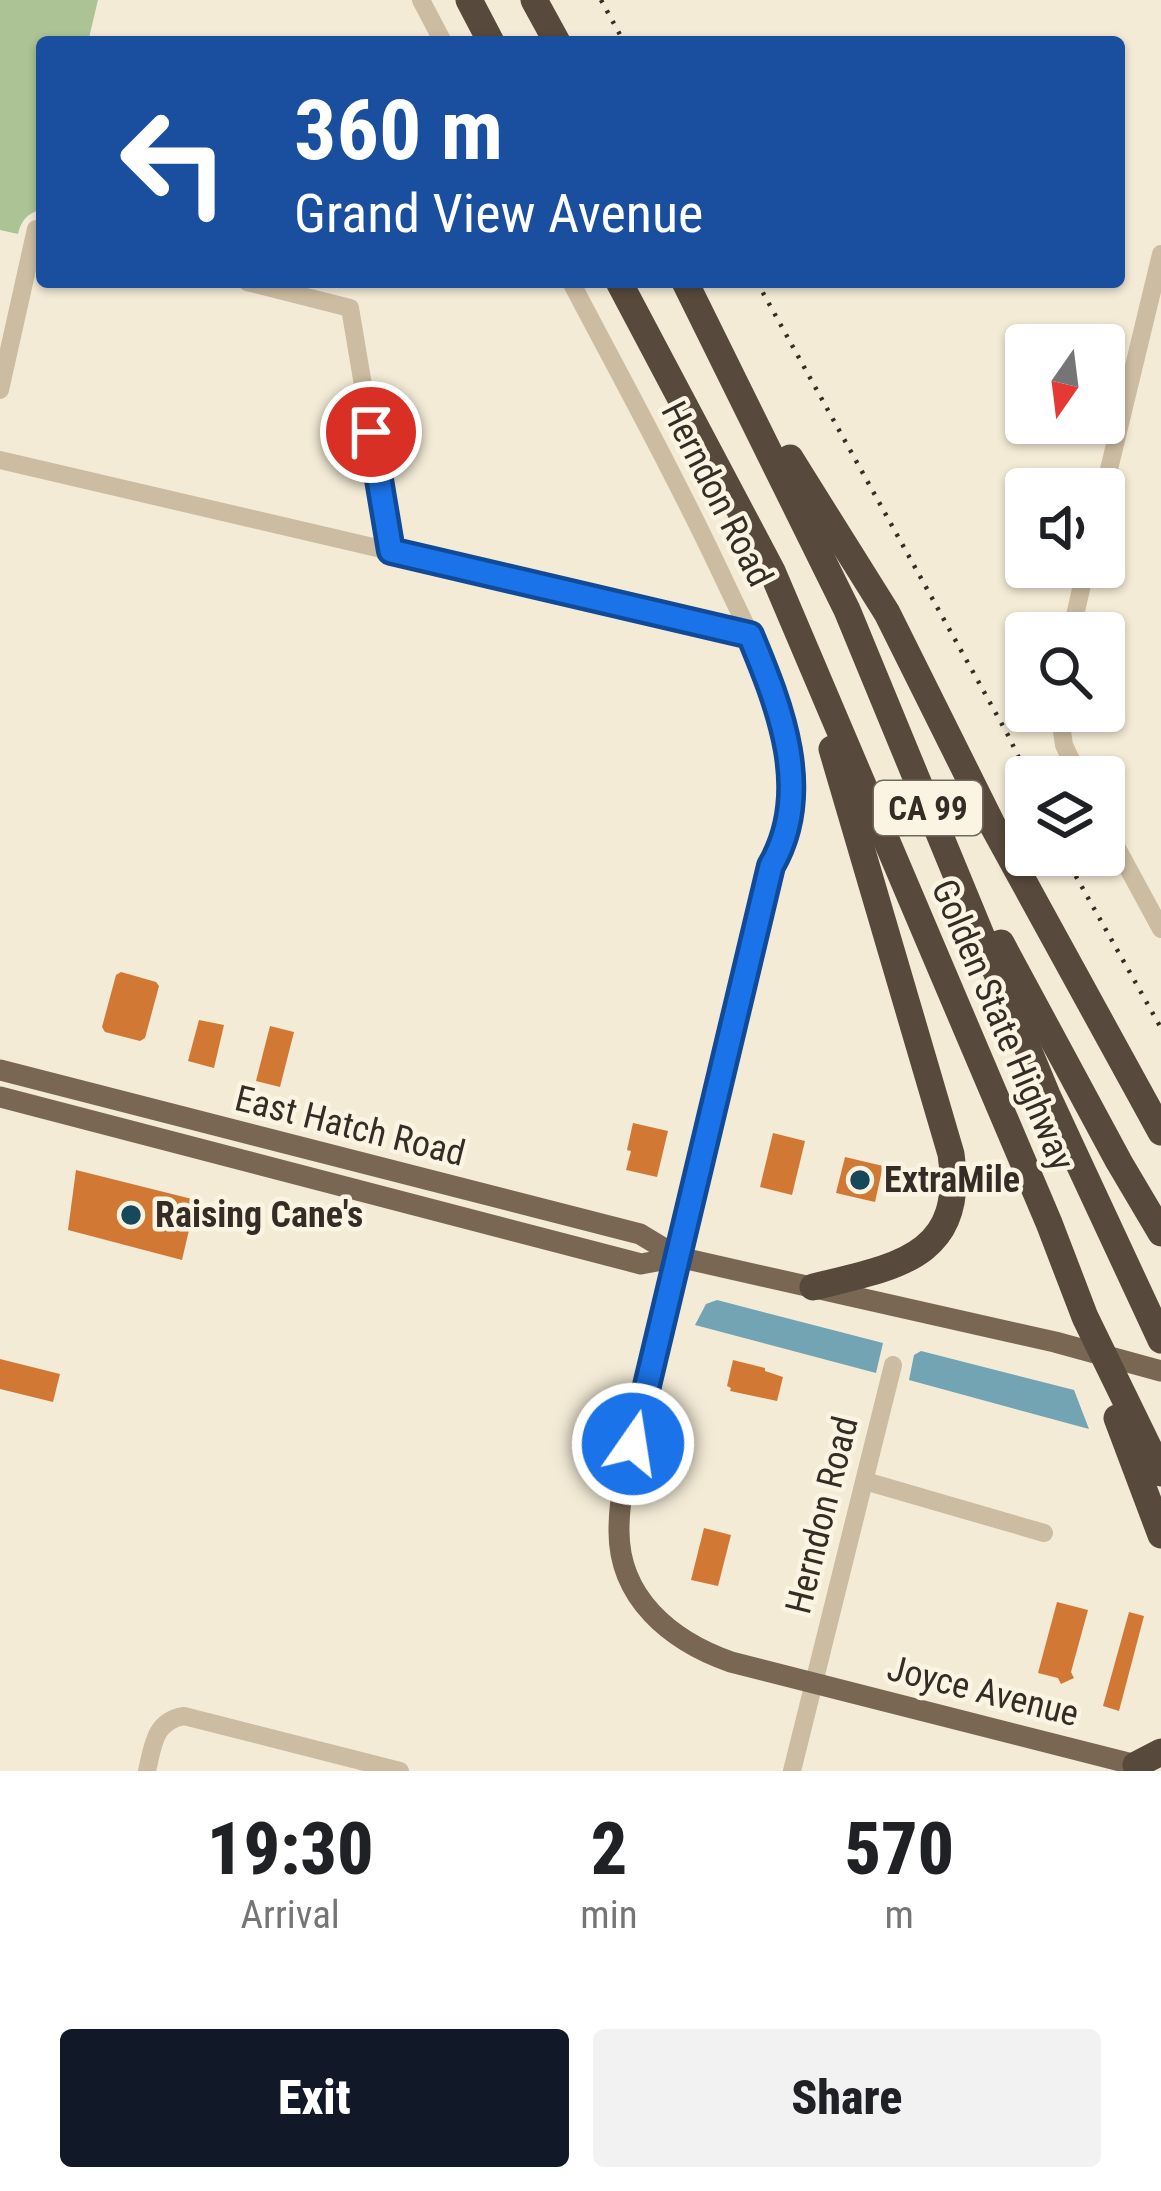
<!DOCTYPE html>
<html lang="en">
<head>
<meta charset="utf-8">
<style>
	:root { --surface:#fff; --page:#f2f2f2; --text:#202124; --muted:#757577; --accent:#111827 }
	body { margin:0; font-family:"Roboto Condensed",sans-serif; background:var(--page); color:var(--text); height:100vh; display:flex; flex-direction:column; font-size:45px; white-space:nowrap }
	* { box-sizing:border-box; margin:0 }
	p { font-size:39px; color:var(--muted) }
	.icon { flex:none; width:66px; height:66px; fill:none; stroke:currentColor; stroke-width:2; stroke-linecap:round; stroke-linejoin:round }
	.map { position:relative; height:1771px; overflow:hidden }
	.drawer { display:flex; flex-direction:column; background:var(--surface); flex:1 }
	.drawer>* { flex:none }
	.top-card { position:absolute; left:36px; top:36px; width:1089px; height:252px; border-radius:12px; box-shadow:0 3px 9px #0004; background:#1a4fa0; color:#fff; overflow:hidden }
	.needle { width:78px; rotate:194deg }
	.buttons { position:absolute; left:1005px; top:324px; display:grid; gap:24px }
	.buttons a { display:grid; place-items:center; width:120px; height:120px; border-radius:12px; background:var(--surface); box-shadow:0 3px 9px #0004; font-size:60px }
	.pin { position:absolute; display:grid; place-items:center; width:102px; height:102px; color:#fff; margin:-51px; border:6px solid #fff; border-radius:50%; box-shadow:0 3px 12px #0007 }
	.me { position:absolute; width:132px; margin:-66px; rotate:13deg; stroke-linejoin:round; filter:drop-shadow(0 0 9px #0008) }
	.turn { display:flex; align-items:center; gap:42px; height:252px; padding:0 60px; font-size:54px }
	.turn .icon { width:156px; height:156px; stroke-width:2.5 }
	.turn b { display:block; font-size:84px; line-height:102px }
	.eta { display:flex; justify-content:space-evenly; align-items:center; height:204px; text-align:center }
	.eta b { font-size:72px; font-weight:800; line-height:84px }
	.cta { display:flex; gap:24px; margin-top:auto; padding:24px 60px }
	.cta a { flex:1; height:138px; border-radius:12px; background:var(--accent); color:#fff; font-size:48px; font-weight:800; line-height:138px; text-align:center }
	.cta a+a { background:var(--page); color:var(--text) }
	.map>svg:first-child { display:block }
	.green { fill:#abc395 }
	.water { fill:#72a4b3 }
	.building { fill:#d27835 }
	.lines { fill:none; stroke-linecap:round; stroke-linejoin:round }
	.minor { stroke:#ccbca1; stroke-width:18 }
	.major { stroke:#796754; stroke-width:21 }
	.highway { stroke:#57493b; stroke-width:27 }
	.rail { stroke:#352d25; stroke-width:4.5; stroke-dasharray:3 9; stroke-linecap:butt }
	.route-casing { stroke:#114b97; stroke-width:30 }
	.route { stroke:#1a73e8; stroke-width:21 }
	.poi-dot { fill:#17495a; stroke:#fbf4e2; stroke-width:4.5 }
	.labels { text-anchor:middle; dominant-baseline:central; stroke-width:9; stroke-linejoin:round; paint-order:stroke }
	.shield { fill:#fbf4e2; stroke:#70695e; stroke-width:3 }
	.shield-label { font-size:33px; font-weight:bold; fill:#352d25 }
	.street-label { font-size:36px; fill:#352d25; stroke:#fbf4e2 }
	.poi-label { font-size:36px; font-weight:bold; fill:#352d25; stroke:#fbf4e2; text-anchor:start }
</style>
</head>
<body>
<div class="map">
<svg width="1161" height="1771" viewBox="0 0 1161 1771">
	<rect width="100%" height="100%" fill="#f3ebd6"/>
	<path class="green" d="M0,0H98L88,42H42V209C28,213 21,220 18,234L0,230Z"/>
	<g class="water">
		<polygon points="717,1300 883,1343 876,1373 695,1325 706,1304"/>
		<polygon points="921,1351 1074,1390 1089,1429 909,1380 914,1355"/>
	</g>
	<g class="building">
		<polygon points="121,972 156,982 159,986 145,1038 140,1041 105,1032 102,1027 116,975"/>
		<polygon points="199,1020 224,1025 214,1068 188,1061"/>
		<polygon points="270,1026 294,1032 280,1087 256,1081"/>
		<polygon points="633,1123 668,1131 657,1177 626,1170 631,1151 627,1150"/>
		<polygon points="773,1133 805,1141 792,1195 760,1187"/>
		<polygon points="845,1157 883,1166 875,1202 836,1193"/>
		<polygon points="76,1170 196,1200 182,1260 68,1230"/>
		<polygon points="0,1359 60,1374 53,1402 0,1389"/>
		<polygon points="733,1360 765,1368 765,1371 783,1377 777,1401 730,1391 731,1388 727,1386"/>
		<polygon points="704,1528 731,1535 718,1586 691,1580"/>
		<polygon points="1057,1602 1088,1610 1071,1672 1074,1678 1061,1684 1058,1678 1038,1673"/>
		<polygon points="1129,1612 1144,1616 1119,1711 1103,1706"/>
	</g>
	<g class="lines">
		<g class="minor">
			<polyline points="421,0 443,42"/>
			<polyline points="247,282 350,308 391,551"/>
			<path d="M571,282C624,383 679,483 727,586C755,645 790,710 792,777C793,807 785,841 771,866L678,1257"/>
			<polyline points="0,390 36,229 42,230"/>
			<polyline points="0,460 750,635"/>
			<polyline points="1104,490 1161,254"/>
			<polyline points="1071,633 1086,567"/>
			<polyline points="1059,711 1064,745 1079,777"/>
			<polyline points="1104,824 1161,929"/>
			<polyline points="865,1481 1044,1533"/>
			<path d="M147,1771C153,1746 154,1721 184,1716L400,1771"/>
			<polyline points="792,1771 893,1365"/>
		</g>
		<g class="major">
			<polyline points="0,1070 640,1234 678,1257 1055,1342 1161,1371"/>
			<polyline points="0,1097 641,1264 678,1257"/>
			<path d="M678,1257C665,1308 653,1359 641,1411C632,1449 619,1489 619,1529C618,1598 671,1641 731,1662L1136,1765"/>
		</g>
		<g class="highway">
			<polyline points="469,0 491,42"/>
			<polyline points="534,0 557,42"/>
			<polyline points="619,282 772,571 1049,1223 1085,1317 1161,1473"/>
			<polyline points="685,282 847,610 1047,1095 1161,1340"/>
			<polyline points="790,458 887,613 993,826 1161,1132"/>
			<polyline points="1001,943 1119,1162 1161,1233"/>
			<path d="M813,1287C893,1267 967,1259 951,1154L832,749"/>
			<polyline points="1117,1418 1161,1535"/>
			<polyline points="1136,1765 1161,1752"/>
		</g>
		<g class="rail">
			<polyline points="601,0 624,42"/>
			<polyline points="757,282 1009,737 1028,777"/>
			<polyline points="1064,855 1161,1028"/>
		</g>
	</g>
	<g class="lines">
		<defs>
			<path id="route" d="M371,432L391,551L750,635C780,707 814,792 771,866L633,1444"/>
		</defs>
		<use href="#route" class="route-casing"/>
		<use href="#route" class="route"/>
	</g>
	<g class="poi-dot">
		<circle cx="860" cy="1180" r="12"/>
		<circle cx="131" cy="1215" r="12"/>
	</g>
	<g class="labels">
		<rect class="shield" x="874" y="781" width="108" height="54" rx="9"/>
		<g class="shield-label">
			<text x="928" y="808">CA 99</text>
		</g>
		<g class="street-label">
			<text transform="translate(717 494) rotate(63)">Herndon Road</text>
			<text transform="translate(1003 1025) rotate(67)">Golden State Highway</text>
			<text transform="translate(350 1126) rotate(14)">East Hatch Road</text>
			<text transform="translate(822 1515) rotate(-76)">Herndon Road</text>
			<text transform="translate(983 1691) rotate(14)">Joyce Avenue</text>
		</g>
		<g class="poi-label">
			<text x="884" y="1180">ExtraMile</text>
			<text x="155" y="1215">Raising Cane's</text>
		</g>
	</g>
</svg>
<div class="buttons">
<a><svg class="needle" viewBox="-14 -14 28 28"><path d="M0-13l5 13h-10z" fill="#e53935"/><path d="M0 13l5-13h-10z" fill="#757577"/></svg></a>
<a><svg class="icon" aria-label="sound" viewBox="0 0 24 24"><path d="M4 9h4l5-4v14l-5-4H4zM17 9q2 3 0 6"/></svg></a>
<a><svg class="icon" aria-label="search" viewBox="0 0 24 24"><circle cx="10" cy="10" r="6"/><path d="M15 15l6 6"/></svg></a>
<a><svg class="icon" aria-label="layers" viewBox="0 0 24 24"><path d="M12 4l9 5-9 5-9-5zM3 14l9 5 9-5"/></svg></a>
</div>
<div class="pin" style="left:371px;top:432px;background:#d93025"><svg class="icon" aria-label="arrive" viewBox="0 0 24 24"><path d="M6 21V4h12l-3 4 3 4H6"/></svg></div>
<svg class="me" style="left:633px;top:1444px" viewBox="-20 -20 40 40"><circle r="17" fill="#1a73e8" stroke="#fff" stroke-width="3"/><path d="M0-11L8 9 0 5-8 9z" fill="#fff"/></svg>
<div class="top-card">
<div class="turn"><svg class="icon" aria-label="left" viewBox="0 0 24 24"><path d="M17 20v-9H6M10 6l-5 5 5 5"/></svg><div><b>360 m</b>Grand View Avenue</div></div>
</div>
</div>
<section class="drawer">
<div class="eta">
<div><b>19:30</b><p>Arrival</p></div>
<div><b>2</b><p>min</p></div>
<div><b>570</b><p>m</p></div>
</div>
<div class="cta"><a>Exit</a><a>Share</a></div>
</section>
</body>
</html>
